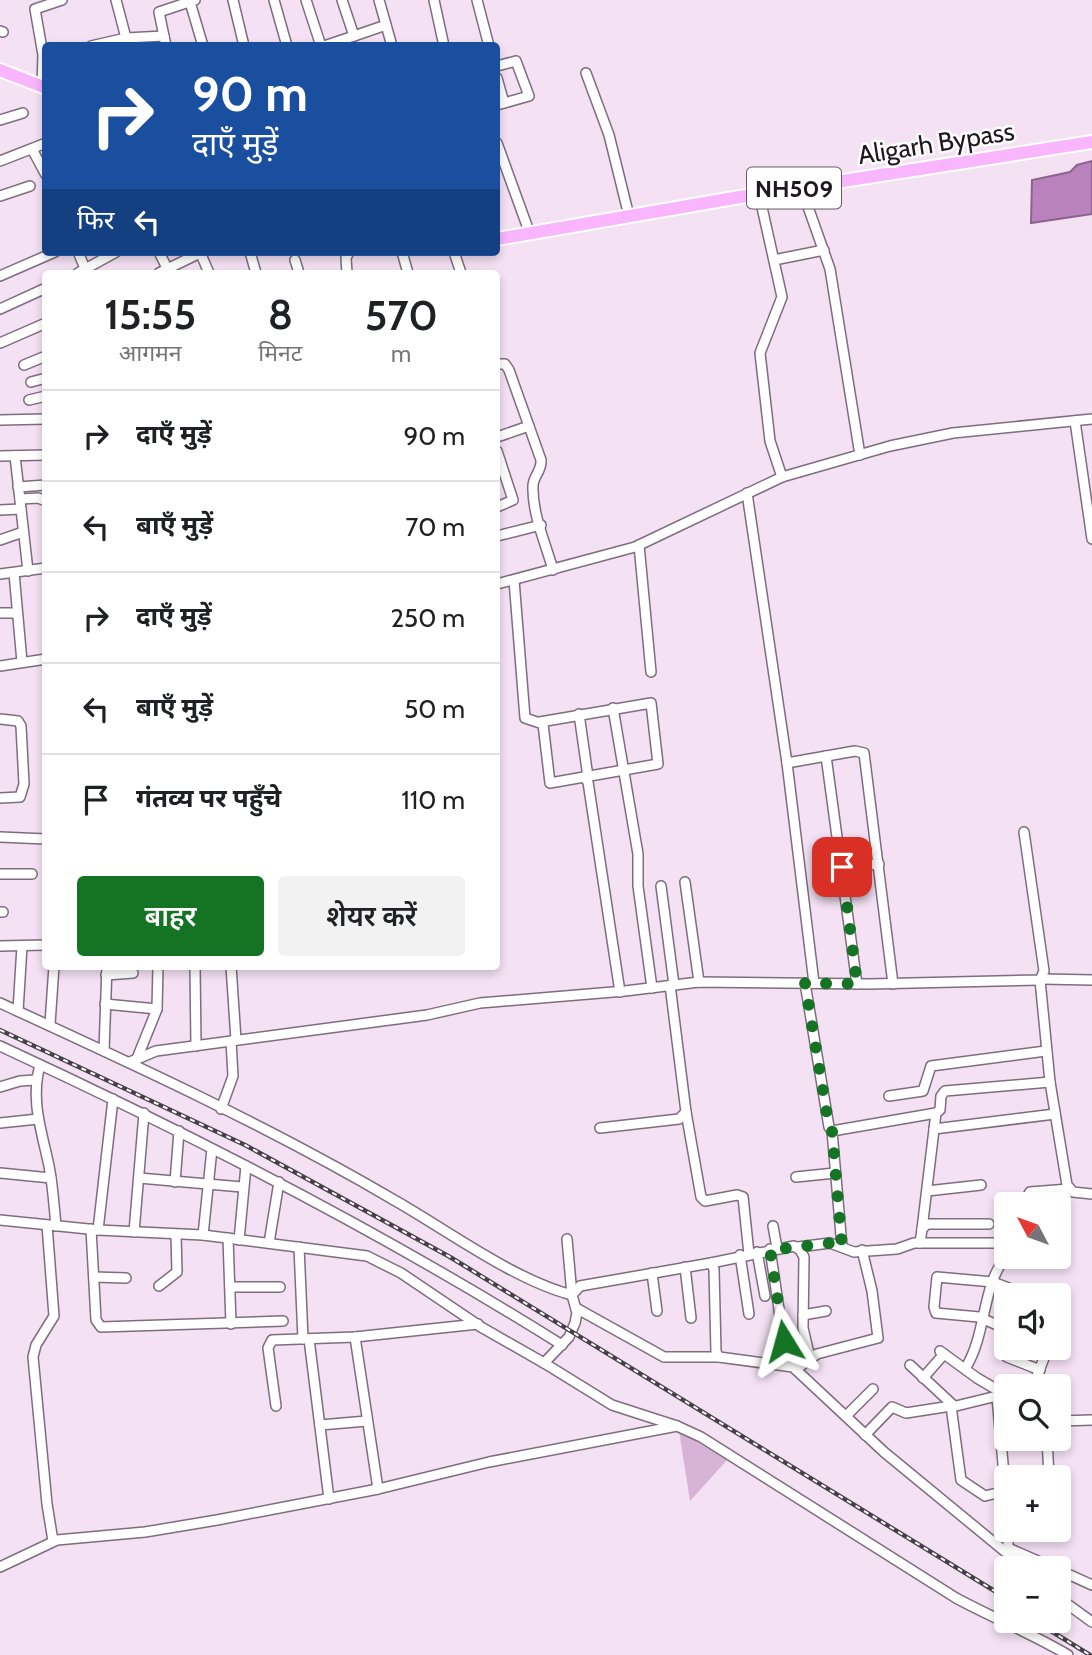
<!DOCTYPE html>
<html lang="hi">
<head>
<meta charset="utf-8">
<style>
	:root { --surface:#fff; --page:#f2f2f2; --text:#202124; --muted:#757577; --line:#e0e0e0; --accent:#147424 }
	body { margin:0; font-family:Cabin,"Noto Sans Devanagari",sans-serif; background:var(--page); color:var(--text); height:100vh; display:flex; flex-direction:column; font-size:26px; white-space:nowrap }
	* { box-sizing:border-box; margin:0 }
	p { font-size:23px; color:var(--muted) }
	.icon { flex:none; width:38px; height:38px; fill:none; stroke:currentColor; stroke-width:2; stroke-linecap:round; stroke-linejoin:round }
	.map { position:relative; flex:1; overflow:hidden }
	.sheet { position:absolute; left:42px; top:270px; width:458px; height:700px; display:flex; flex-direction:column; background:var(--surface); border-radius:7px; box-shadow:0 4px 10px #0003 }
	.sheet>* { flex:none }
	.banner { position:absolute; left:42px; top:42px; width:458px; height:214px; border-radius:7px; box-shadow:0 4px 10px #0003; background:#1a4fa0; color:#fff; overflow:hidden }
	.needle { width:46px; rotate:311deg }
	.tools { position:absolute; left:994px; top:1192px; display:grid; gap:14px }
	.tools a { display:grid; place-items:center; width:77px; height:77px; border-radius:7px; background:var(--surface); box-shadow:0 4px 10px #0003; font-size:35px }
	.pin { position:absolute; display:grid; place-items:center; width:60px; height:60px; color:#fff; margin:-30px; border-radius:14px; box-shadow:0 4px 10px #0006 }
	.me { position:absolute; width:77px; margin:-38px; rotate:352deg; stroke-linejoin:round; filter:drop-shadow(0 0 5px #0008) }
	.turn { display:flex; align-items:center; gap:24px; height:147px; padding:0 35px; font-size:32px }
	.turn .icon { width:91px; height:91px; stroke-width:2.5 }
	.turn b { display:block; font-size:49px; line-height:60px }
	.then { display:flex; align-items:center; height:66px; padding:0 35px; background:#0003; gap:14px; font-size:26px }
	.eta { display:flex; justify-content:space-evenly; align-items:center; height:119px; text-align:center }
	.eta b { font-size:42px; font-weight:600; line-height:49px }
	.button { display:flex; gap:14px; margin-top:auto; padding:14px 35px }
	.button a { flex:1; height:80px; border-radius:7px; background:var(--accent); color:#fff; font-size:28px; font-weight:600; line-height:80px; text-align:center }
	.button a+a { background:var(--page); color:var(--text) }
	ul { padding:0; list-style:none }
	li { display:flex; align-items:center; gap:21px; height:91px; padding:0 35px; border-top:2px solid var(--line) }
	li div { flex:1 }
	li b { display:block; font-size:26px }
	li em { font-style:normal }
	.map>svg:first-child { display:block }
	.green { fill:#d7b3d8 }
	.water { fill:#ba82bd; stroke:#8c628e; stroke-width:2 }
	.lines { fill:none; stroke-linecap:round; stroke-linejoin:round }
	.minor-casing { stroke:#7e6d7e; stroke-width:12 }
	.highway-casing { stroke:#fff; stroke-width:16 }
	.minor { stroke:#fff; stroke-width:9 }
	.highway { stroke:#f9b5fd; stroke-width:12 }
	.rail-casing { stroke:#484048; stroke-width:4.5 }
	.rail { stroke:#fff; stroke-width:2; stroke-dasharray:5; stroke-linecap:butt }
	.route { stroke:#147424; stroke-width:12; stroke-dasharray:0 21.6 }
	.labels { text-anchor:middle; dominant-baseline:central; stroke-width:5; stroke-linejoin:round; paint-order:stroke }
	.shield { fill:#fff; stroke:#625e62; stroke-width:2 }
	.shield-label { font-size:24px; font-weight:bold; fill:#1f191f }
	.street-label { font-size:26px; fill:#1f191f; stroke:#fff }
</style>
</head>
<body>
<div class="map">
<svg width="1092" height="1655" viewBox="0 0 1092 1655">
	<rect width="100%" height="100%" fill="#f4e1f4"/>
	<polygon class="green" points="679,1431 727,1460 690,1501"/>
	<polygon class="water" points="1092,161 1092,214 1031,223 1032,180 1070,172 1077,165"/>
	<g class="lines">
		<defs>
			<g id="minor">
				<polyline points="116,0 126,38"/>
				<polyline points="233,0 244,46"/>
				<polyline points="274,0 287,46"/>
				<polyline points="306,0 321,46"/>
				<polyline points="379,0 392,46"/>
				<polyline points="434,0 444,46"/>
				<polyline points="477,0 489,46"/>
				<polyline points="190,2 203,46"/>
				<polyline points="0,31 3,32"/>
				<polyline points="354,36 386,25"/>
				<polyline points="91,46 126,38 164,36"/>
				<polyline points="166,46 159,12 195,0"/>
				<polyline points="324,46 354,36 342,0"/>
				<polyline points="497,66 516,61 529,96 497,105"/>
				<polyline points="586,73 609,135 629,216"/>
				<polyline points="497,78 504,103"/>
				<polyline points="42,86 43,55 35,9 62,0"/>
				<polyline points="0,120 23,113"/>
				<polyline points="497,143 530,234"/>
				<polyline points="32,149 46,175"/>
				<polyline points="0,161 46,143"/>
				<polyline points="801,187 830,269 860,455"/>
				<polyline points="759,194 782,297 760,353 770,441 782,477"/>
				<polyline points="0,196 30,186"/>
				<polyline points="78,252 87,273"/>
				<polyline points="159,252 169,272"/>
				<polyline points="200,252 209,273"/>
				<polyline points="250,252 256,273"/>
				<polyline points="402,252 408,273"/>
				<polyline points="454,252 461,273"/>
				<polyline points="295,260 299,273"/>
				<polyline points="774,260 824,250"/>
				<polyline points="78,273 116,252"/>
				<polyline points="159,273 200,253"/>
				<polyline points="347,273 346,258 349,252"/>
				<polyline points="0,276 55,252"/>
				<polyline points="0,309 46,288"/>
				<polyline points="0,343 46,323"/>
				<path d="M497,364H505L509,370L541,460C542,471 533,476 533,486C532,514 546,544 553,570"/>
				<polyline points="24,365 46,356"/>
				<polyline points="31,382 46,378"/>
				<polyline points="29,400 46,396"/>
				<polyline points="0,420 46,419"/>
				<polyline points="1075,421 1092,539"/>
				<polyline points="497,437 529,426"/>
				<polyline points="497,451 513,500 497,507"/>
				<polyline points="0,456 46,455"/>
				<polyline points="15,456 28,571"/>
				<polyline points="18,487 46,485"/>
				<polyline points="747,493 787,763 814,983"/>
				<polyline points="20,499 38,498 46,501"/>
				<polyline points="0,510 21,509"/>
				<polyline points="497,536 541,525"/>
				<polyline points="0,540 23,532"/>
				<polyline points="639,545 651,672"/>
				<polyline points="14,573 22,662"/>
				<polyline points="0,574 46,568"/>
				<polyline points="514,580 525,718 543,724 550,783 584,777 588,782 620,992"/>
				<polyline points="497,584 635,547 782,477 890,446 953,433 1092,419"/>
				<polyline points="0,613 17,613"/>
				<polyline points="0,666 46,659"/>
				<polyline points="613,708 638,854 638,886 652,988"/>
				<polyline points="579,714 588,777"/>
				<polyline points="0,719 18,721 21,726 24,784 20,797 0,798"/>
				<polyline points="540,722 651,703 658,764 584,777"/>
				<polyline points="826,756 857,984"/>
				<polyline points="787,763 855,751 864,753 893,984"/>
				<polyline points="0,837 46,839"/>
				<polyline points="842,867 879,864"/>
				<polyline points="0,874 32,874"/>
				<polyline points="685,882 699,982"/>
				<polyline points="661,886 674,985"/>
				<polyline points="0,912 3,912"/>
				<polyline points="0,946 46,945"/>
				<polyline points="195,966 196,1046"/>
				<polyline points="231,966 236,1040"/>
				<polyline points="106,975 133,973"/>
				<polyline points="1042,979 1092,980"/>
				<polyline points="1040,980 1050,1082 1067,1185 1073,1192 1092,1194"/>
				<polyline points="805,983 829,1127 832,1131 936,1113 940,1110 941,1096 945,1091 1050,1082"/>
				<path d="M0,1003C133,1064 268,1126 394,1200C447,1230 514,1280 572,1295L567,1239"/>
				<polyline points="105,1004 157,1009"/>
				<polyline points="18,1011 22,946"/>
				<polyline points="50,1024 54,966"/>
				<path d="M0,1046C193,1135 382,1232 562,1345"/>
				<polyline points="104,1051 107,966"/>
				<polyline points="138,1056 157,1009 158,966"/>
				<polyline points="130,1062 156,1051 427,1015 480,1003 625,991 699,982 870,984 1040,980 1044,971 1024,832"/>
				<path d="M40,1065C30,1100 42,1132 49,1166C53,1186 54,1206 56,1226"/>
				<polyline points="0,1087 20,1081 35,1080"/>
				<polyline points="889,1096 923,1091 931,1066 1046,1051"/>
				<polyline points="221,1109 233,1076 231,1041"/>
				<polyline points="686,1112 701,1197 705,1201 737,1195 743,1197 749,1254"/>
				<polyline points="0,1123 38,1119"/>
				<polyline points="600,1128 679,1119 686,1112 670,985"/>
				<polyline points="934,1129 1055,1114"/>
				<polyline points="832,1131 842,1247"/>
				<polyline points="0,1173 51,1178"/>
				<polyline points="796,1177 835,1173"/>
				<polyline points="139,1178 242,1187"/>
				<polyline points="175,1182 179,1131"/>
				<polyline points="927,1191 981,1185"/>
				<polyline points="1023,1204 1030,1192 1069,1189"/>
				<polyline points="0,1220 98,1230 203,1235 367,1256 401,1273 481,1327 544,1363 569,1337 575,1323 577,1313 572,1295 580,1286 711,1263 714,1269 716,1352 719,1357 793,1367 884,1452 1025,1568"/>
				<polyline points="47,1225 54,1316 36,1345 33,1357 47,1504 53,1541"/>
				<polyline points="773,1226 777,1248"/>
				<polyline points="91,1229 96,1320 101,1327 283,1321"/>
				<polyline points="922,1229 936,1113"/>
				<polyline points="98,1230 113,1099"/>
				<polyline points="134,1232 144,1113"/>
				<polyline points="203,1235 212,1149"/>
				<polyline points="228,1238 231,1324"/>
				<polyline points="239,1240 246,1166"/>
				<polyline points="269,1243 279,1182"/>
				<polyline points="920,1243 922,1229 927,1224 989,1224"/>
				<polyline points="299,1247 303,1339"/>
				<polyline points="798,1247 830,1243 854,1252 897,1249 914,1243 1006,1243"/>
				<polyline points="770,1249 786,1356 784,1364"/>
				<polyline points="757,1252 765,1296"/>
				<polyline points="740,1255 749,1314"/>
				<polyline points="711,1263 794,1246 800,1250 804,1257 803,1328 810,1358"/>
				<polyline points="685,1267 691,1318"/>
				<polyline points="652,1273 657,1311"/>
				<polyline points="94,1277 126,1278"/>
				<polyline points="159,1286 177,1272 176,1235"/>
				<polyline points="230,1287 280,1287"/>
				<polyline points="576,1308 664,1357 719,1357"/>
				<polyline points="803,1315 826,1311"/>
				<polyline points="1006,1329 979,1317 936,1313 934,1307 937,1277 993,1282 1027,1295"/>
				<polyline points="355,1337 378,1489"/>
				<polyline points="309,1339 329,1499"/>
				<polyline points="1008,1348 1007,1357 1040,1370"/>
				<polyline points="940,1351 977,1378 1006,1395"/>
				<path d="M544,1363L612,1405L677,1426L701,1437L956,1598C993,1618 1031,1633 1068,1655"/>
				<polyline points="910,1365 954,1406"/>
				<polyline points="796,1369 817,1354 878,1338 872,1291 862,1250"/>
				<path d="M965,1369C987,1334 981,1288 1006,1256"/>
				<polyline points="923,1378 944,1354"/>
				<polyline points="1033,1386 1048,1348"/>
				<polyline points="997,1397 1006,1497"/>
				<polyline points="276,1406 268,1348 272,1340 355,1337 478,1324"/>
				<polyline points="952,1407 1001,1395"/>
				<polyline points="846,1416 873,1389"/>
				<polyline points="1059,1421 1092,1420"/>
				<polyline points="320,1425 367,1421"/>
				<polyline points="865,1435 892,1407 906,1413 951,1406 961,1480 985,1496 1005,1491"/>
				<polyline points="1047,1438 1049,1477"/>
				<polyline points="1008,1530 1008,1548 1054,1568"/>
				<polyline points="0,1567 57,1540 145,1532 217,1520 378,1489 489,1462 677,1426"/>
				<polyline points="1059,1570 1092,1585"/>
				<polyline points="1059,1598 1092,1622"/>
			</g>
			<g id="highway">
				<polyline points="0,70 46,88"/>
				<polyline points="497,239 740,197 1092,142"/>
			</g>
		</defs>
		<use href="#minor" class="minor-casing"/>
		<use href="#highway" class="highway-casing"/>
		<use href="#minor" class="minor"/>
		<use href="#highway" class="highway"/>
		<defs>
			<g id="rail">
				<polyline points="0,1030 245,1145 450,1257 1006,1598"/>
				<polyline points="1033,1620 1090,1655"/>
			</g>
		</defs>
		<use href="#rail" class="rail-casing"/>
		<use href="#rail" class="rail"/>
	</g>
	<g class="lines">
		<polyline class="route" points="784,1341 770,1250 830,1243 842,1247 832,1131 829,1127 805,983 857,984 842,867"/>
	</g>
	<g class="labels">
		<rect class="shield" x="747" y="167.5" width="94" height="41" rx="5"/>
		<g class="shield-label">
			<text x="794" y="188">NH509</text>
		</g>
		<g class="street-label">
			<text transform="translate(936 143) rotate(-9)">Aligarh Bypass</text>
		</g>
	</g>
</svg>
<div class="tools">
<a><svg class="needle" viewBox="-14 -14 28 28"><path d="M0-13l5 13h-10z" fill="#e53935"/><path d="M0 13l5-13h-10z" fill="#757577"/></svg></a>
<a><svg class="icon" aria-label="sound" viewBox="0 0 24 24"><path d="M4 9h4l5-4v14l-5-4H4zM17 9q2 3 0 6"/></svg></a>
<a><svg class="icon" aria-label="search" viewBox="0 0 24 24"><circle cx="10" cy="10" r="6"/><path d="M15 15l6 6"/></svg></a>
<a>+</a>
<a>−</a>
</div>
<div class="pin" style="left:842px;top:867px;background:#d93025"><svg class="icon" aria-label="arrive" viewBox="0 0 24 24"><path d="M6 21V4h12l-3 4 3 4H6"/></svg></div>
<svg class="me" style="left:784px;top:1341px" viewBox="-20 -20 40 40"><path d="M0-17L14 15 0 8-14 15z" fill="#147424" stroke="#fff" stroke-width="4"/></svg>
<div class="banner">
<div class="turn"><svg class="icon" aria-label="right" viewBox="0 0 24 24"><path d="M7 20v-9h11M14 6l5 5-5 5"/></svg><div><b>90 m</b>दाएँ मुड़ें</div></div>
<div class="then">फिर<svg class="icon" aria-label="left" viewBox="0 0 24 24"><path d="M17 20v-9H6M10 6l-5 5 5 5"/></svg></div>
</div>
<section class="sheet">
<div class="eta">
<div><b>15:55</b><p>आगमन</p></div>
<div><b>8</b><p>मिनट</p></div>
<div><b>570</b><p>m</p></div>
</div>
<ul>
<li><svg class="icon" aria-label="right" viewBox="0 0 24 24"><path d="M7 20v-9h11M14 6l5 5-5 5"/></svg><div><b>दाएँ मुड़ें</b></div><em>90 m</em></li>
<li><svg class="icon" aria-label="left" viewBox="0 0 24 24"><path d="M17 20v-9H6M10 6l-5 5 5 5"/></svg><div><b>बाएँ मुड़ें</b></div><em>70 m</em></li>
<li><svg class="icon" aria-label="right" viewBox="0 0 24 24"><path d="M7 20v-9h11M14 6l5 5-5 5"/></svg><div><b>दाएँ मुड़ें</b></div><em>250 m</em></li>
<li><svg class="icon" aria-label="left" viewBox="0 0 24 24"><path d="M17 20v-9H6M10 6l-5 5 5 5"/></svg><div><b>बाएँ मुड़ें</b></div><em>50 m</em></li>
<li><svg class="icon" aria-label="arrive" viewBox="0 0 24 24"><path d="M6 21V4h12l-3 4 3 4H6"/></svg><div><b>गंतव्य पर पहुँचे</b></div><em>110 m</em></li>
</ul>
<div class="button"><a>बाहर</a><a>शेयर करें</a></div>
</section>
</div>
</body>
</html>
